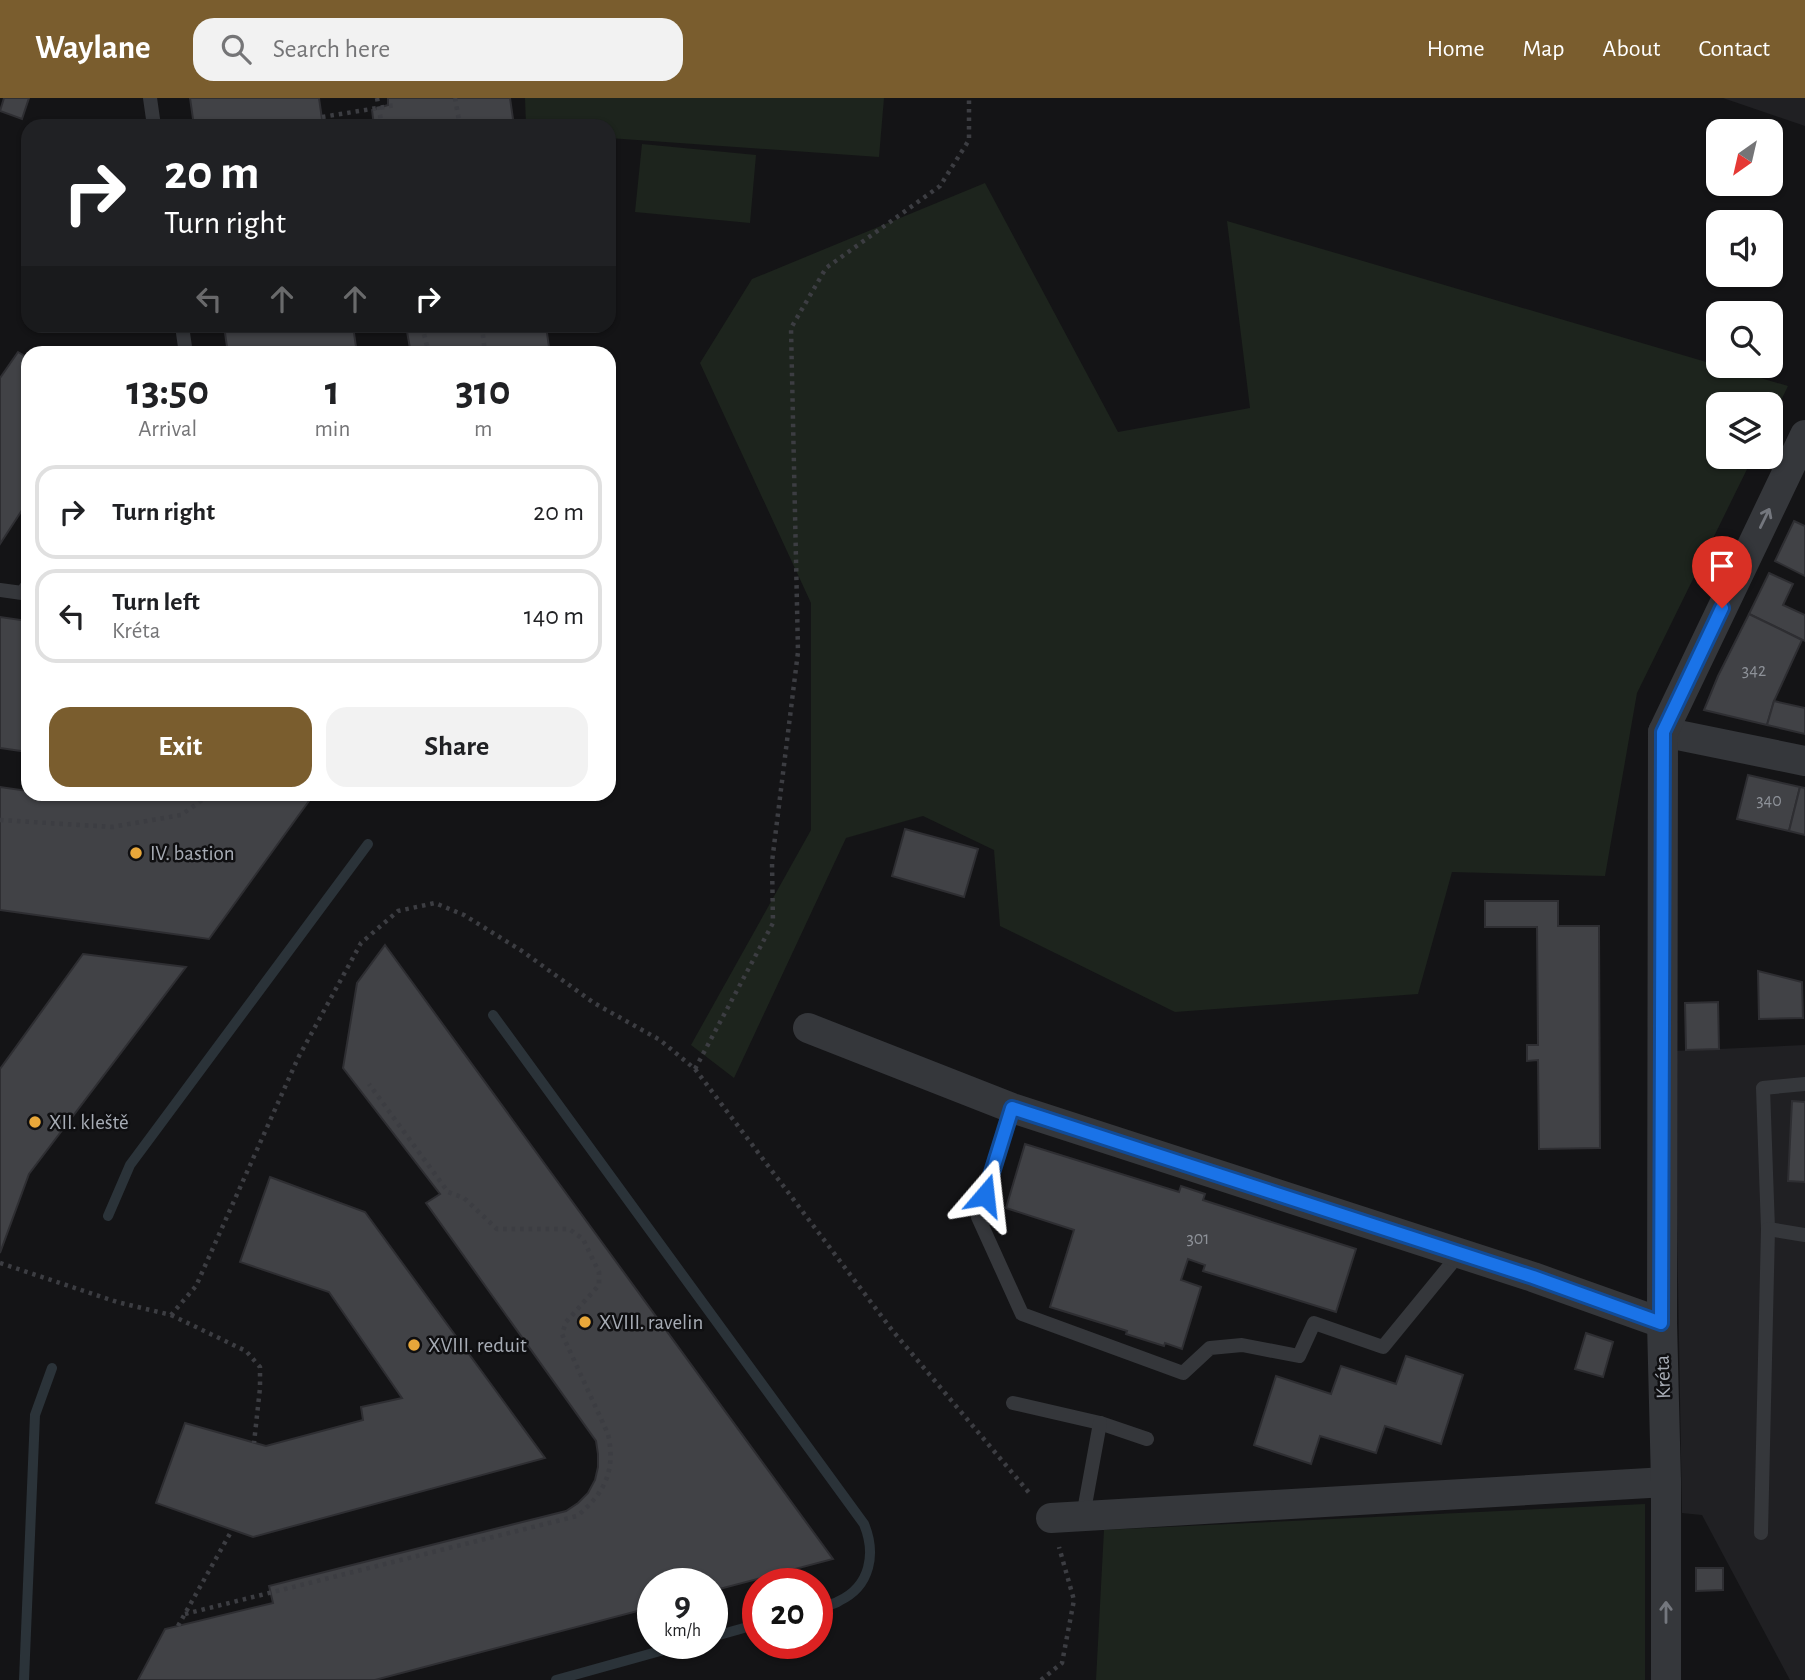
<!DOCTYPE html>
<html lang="en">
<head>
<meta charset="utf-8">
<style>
	:root { --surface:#fff; --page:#f2f2f2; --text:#202124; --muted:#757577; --line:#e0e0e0; --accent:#7a5d2e }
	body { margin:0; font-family:"Alegreya Sans",sans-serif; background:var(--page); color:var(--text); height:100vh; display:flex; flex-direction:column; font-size:26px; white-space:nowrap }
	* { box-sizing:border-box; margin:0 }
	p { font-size:23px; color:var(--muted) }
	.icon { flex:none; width:38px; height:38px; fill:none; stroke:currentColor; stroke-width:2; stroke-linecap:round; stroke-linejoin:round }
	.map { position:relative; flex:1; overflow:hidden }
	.side { position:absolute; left:21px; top:248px; width:595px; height:455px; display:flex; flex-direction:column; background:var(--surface); border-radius:21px; box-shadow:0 2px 5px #0004 }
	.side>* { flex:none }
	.banner { position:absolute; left:21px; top:21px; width:595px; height:214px; border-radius:21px; box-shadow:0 2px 5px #0004; background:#202124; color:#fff; overflow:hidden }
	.needle { width:46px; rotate:214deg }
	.fabs { position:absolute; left:1706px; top:21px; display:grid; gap:14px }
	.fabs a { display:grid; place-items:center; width:77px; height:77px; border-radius:14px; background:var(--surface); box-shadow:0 2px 5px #0004; font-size:35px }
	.speed { position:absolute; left:637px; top:1470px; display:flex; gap:14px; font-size:35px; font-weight:700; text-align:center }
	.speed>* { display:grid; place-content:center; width:91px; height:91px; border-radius:50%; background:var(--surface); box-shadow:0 2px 5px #0004; line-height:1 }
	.speed small { font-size:18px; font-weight:400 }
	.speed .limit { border:10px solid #d22; background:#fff; color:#111 }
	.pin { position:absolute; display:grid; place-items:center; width:60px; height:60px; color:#fff; margin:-72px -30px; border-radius:50% 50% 50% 0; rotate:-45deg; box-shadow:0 0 7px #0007 }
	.pin .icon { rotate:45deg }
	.me { position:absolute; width:77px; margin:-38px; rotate:17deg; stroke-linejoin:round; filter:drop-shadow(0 0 5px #0008) }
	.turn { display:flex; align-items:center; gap:24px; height:147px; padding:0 28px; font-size:32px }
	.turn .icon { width:91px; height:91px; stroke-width:2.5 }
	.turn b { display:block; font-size:49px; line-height:60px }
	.lanes { display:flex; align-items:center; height:66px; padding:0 28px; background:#0003; justify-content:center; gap:35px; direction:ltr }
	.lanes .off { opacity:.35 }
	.eta { display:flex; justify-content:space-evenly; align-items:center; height:119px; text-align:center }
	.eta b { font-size:42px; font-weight:700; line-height:49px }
	.action { display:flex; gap:14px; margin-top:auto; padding:14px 28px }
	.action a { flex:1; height:80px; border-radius:21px; background:var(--accent); color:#fff; font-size:28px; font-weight:700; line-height:80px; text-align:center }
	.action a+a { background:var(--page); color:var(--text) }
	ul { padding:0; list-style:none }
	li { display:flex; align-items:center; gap:21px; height:94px; margin:0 14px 10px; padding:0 14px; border:4px solid var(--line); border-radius:21px }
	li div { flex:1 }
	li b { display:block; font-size:26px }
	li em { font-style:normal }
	header { display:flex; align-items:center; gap:42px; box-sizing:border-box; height:98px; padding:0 35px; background:var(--accent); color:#fff }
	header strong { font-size:33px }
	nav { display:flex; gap:38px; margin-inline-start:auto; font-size:24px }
	.search { width:490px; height:63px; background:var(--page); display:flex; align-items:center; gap:18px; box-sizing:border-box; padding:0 24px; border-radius:21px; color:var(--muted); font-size:26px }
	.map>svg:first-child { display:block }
	.built { fill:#202023 }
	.green { fill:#1d241d }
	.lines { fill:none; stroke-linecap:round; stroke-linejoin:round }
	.stream { stroke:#2b3339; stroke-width:10 }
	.building { fill:#414246; stroke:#2e2e32; stroke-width:2 }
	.path { stroke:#3c3d42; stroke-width:4.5; stroke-dasharray:3.5 5; stroke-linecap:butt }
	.lane { stroke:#35373b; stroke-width:14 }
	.street { stroke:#35373b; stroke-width:30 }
	.path-bridge { stroke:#3c3d42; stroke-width:4.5; stroke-dasharray:3.5 5; stroke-linecap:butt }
	.oneway { stroke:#74777e }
	.route-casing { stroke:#114b97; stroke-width:18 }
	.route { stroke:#1a73e8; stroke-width:12 }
	.poi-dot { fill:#e8a73a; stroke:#0f0f11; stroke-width:2.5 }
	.labels { text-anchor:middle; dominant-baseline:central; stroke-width:5; stroke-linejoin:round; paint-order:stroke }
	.number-label { font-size:18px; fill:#8e9299 }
	.poi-label { font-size:21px; fill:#a7acb5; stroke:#0f0f11; text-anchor:start }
	.street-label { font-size:21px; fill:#a7acb5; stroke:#0f0f11 }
</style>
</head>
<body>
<header>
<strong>Waylane</strong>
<div class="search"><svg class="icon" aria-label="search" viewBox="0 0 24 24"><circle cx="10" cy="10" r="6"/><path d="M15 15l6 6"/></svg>Search here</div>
<nav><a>Home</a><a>Map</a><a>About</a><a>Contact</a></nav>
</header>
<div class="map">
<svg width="1805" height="1582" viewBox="0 0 1805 1582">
	<rect width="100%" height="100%" fill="#141416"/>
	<g class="built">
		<polygon points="1723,0 1805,0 1805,28"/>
		<polygon points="1805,947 1805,1582 1790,1582 1702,1417 1682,1415 1674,953"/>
	</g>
	<g class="green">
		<polygon points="525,0 884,0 879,59 609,40 609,28 526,28"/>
		<polygon points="642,46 756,57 750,125 635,114"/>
		<polygon points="985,85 1118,334 1250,310 1227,123 1788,288 1771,323 1771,306 1718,306 1718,359 1753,359 1637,595 1605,778 1452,774 1418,896 1175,914 1000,828 994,752 923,718 846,740 734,980 691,947 811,732 811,505 700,265 752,181"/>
		<polygon points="1645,1406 1645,1582 1096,1582 1104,1432"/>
	</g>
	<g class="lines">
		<g class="stream">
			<path d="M493,917L864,1426C876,1455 871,1488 839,1503C833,1507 824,1508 817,1510"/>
			<polyline points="108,1118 130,1067 368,746"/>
			<polyline points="712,1539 758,1526"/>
			<polyline points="24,1582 35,1317 52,1270"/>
			<polyline points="556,1582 689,1545"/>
		</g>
	</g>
	<g class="building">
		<polygon points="4,0 29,0 22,21 0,13"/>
		<polygon points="190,0 319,0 323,28 194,28"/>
		<polygon points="388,0 510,0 514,28 374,28 372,12 388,7"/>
		<polygon points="224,228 353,228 357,256 228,256"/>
		<polygon points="406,228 546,228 550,256 411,256"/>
		<polygon points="18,254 28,260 28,403 0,446 0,280"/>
		<polygon points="1794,423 1805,428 1805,478 1775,463"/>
		<polygon points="1769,475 1793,486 1783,507 1805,517 1805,543 1749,516"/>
		<polygon points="1749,516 1802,542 1774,603 1767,627 1704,612 1718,578"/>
		<polygon points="0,519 28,523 28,654 0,650"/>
		<polygon points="1774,603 1805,610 1805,636 1767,627"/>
		<polygon points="1748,677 1800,689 1789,733 1737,721"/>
		<polygon points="0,689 28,693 28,696 314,696 209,841 0,812"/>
		<polygon points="1800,689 1805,690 1805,737 1789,733"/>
		<polygon points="905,731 978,751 964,799 892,778"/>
		<polygon points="1485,803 1558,803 1558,828 1599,828 1600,1050 1539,1051 1538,962 1527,963 1527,947 1538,947 1537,829 1485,829"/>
		<polygon points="385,847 833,1461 712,1493 712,1486 653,1486 653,1509 375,1582 138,1582 165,1531 273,1505 269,1488 566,1413 578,1405 588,1395 595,1382 598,1369 598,1356 596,1343 426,1105 440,1096 343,970 357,885"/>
		<polygon points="83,856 186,869 29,1076 0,1155 0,971"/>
		<polygon points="1758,873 1802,884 1803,920 1759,921"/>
		<polygon points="1718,904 1719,951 1686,952 1685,905"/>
		<polygon points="1792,1003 1805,1004 1805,1084 1788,1083"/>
		<polygon points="1025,1046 1179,1094 1181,1088 1205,1096 1203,1102 1356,1151 1336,1214 1203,1173 1205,1167 1188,1161 1181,1182 1201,1189 1182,1251 1165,1245 1164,1248 1126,1236 1127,1233 1050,1209 1074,1132 1006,1110"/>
		<polygon points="270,1079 365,1114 545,1360 253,1439 156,1405 185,1325 266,1348 363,1322 361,1309 402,1300 329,1194 240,1164"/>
		<polygon points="1586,1235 1613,1244 1603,1279 1575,1271"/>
		<polygon points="1406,1258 1463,1277 1441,1346 1385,1328 1376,1355 1320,1338 1311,1366 1254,1347 1276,1278 1331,1296 1341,1268 1396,1286"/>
		<polygon points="1696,1470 1723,1470 1723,1492 1696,1493"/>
	</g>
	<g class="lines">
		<g class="path">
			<polyline points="377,0 382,28"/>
			<polyline points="455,0 460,28"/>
			<polyline points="422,228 429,256"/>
			<polyline points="482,228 485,256"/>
			<polyline points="0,722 112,729 181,717 211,696"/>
			<polyline points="695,971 773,825 772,764 798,554 791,230 826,170 940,88 969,42 969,0"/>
			<polyline points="0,1165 117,1204 171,1217 196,1188 298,960 361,845 398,813 435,805 464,817 522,853 594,905 660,942 695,971 892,1232 1031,1397"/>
			<polyline points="171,1217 246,1253 260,1269 260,1290 254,1345"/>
			<path d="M185,1516L577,1418C605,1395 616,1372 608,1336L562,1236L566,1224L599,1187V1174L583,1141L569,1131H497L464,1100L448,1094L369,986"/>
			<polyline points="178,1528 232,1432"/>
			<polyline points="1041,1582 1062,1565 1074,1502 1059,1449"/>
		</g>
		<g class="lane">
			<polyline points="150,0 154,28"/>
			<polyline points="182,228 186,256"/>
			<polyline points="0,492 22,495 28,487"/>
			<polyline points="1012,1010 978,1119 1022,1216 1183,1275 1210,1250 1242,1247 1299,1258 1314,1225 1383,1249 1460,1155"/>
			<polyline points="1768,1131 1763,990 1805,986"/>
			<polyline points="1013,1305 1100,1325 1147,1341"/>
			<polyline points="1083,1418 1100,1325"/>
			<polyline points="1761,1435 1768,1131 1805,1137"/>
		</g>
		<g class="street">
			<polyline points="1663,634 1805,663"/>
			<polyline points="808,930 1012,1010 1533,1179 1662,1225"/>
			<polyline points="1051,1420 1666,1384"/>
			<polyline points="1666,1582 1666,1384 1662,1225 1663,634 1805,337"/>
		</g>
		<polyline class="path-bridge" points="322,19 396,7"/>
	</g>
	<defs><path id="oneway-shaft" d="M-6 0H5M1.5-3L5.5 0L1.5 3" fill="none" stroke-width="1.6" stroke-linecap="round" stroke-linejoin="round" transform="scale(1.75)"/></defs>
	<g class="oneway">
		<use href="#oneway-shaft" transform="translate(1765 420) rotate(-64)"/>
		<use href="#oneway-shaft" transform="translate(1666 1514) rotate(-90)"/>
	</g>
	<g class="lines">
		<defs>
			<polyline id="route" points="985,1097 1012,1010 1533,1179 1661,1225 1663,634 1722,510"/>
		</defs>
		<use href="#route" class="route-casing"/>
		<use href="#route" class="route"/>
	</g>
	<g class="poi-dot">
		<circle cx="136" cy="755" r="7"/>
		<circle cx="35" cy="1024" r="7"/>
		<circle cx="585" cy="1224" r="7"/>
		<circle cx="414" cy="1247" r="7"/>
	</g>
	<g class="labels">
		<g class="number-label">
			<text x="1754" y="573">342</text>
			<text x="1769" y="703">340</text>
			<text x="1198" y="1141">301</text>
		</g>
		<g class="poi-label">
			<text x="150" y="755">IV. bastion</text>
			<text x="49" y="1024">XII. kleště</text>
			<text x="599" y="1224">XVIII. ravelin</text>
			<text x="428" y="1247">XVIII. reduit</text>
		</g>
		<g class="street-label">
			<text transform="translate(1663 1279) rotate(-92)">Kréta</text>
		</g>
	</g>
</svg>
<div class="fabs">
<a><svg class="needle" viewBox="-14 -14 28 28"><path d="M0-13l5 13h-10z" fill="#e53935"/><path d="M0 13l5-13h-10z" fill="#757577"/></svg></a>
<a><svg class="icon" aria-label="sound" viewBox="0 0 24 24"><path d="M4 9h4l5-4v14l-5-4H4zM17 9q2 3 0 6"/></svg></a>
<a><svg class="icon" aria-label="search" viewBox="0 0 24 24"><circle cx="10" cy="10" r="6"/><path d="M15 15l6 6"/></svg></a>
<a><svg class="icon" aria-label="layers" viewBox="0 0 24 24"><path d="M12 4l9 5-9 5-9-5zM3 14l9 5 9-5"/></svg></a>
</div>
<div class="speed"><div>9<small>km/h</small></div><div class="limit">20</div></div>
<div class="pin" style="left:1722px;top:510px;background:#d93025"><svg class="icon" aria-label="arrive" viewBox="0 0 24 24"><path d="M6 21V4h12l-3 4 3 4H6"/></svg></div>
<svg class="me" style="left:985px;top:1097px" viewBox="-20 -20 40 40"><path d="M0-17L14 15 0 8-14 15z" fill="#1a73e8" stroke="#fff" stroke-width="4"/></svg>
<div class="banner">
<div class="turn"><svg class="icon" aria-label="right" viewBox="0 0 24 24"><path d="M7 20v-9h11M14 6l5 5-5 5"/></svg><div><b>20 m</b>Turn right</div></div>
<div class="lanes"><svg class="icon off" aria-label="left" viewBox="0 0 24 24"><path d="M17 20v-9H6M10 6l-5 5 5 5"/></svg><svg class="icon off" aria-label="ahead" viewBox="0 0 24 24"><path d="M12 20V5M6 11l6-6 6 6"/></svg><svg class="icon off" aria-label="ahead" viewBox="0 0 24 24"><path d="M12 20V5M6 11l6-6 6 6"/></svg><svg class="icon" aria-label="right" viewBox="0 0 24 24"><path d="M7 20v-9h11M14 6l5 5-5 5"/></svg></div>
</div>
<section class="side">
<div class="eta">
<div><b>13:50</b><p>Arrival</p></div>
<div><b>1</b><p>min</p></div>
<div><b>310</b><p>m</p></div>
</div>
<ul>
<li><svg class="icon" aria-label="right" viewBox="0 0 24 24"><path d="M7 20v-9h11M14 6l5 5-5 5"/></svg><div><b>Turn right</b></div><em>20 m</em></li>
<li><svg class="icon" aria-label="left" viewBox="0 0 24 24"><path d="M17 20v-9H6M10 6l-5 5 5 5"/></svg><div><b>Turn left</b><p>Kréta</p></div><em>140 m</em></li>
</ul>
<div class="action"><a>Exit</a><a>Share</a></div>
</section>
</div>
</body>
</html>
